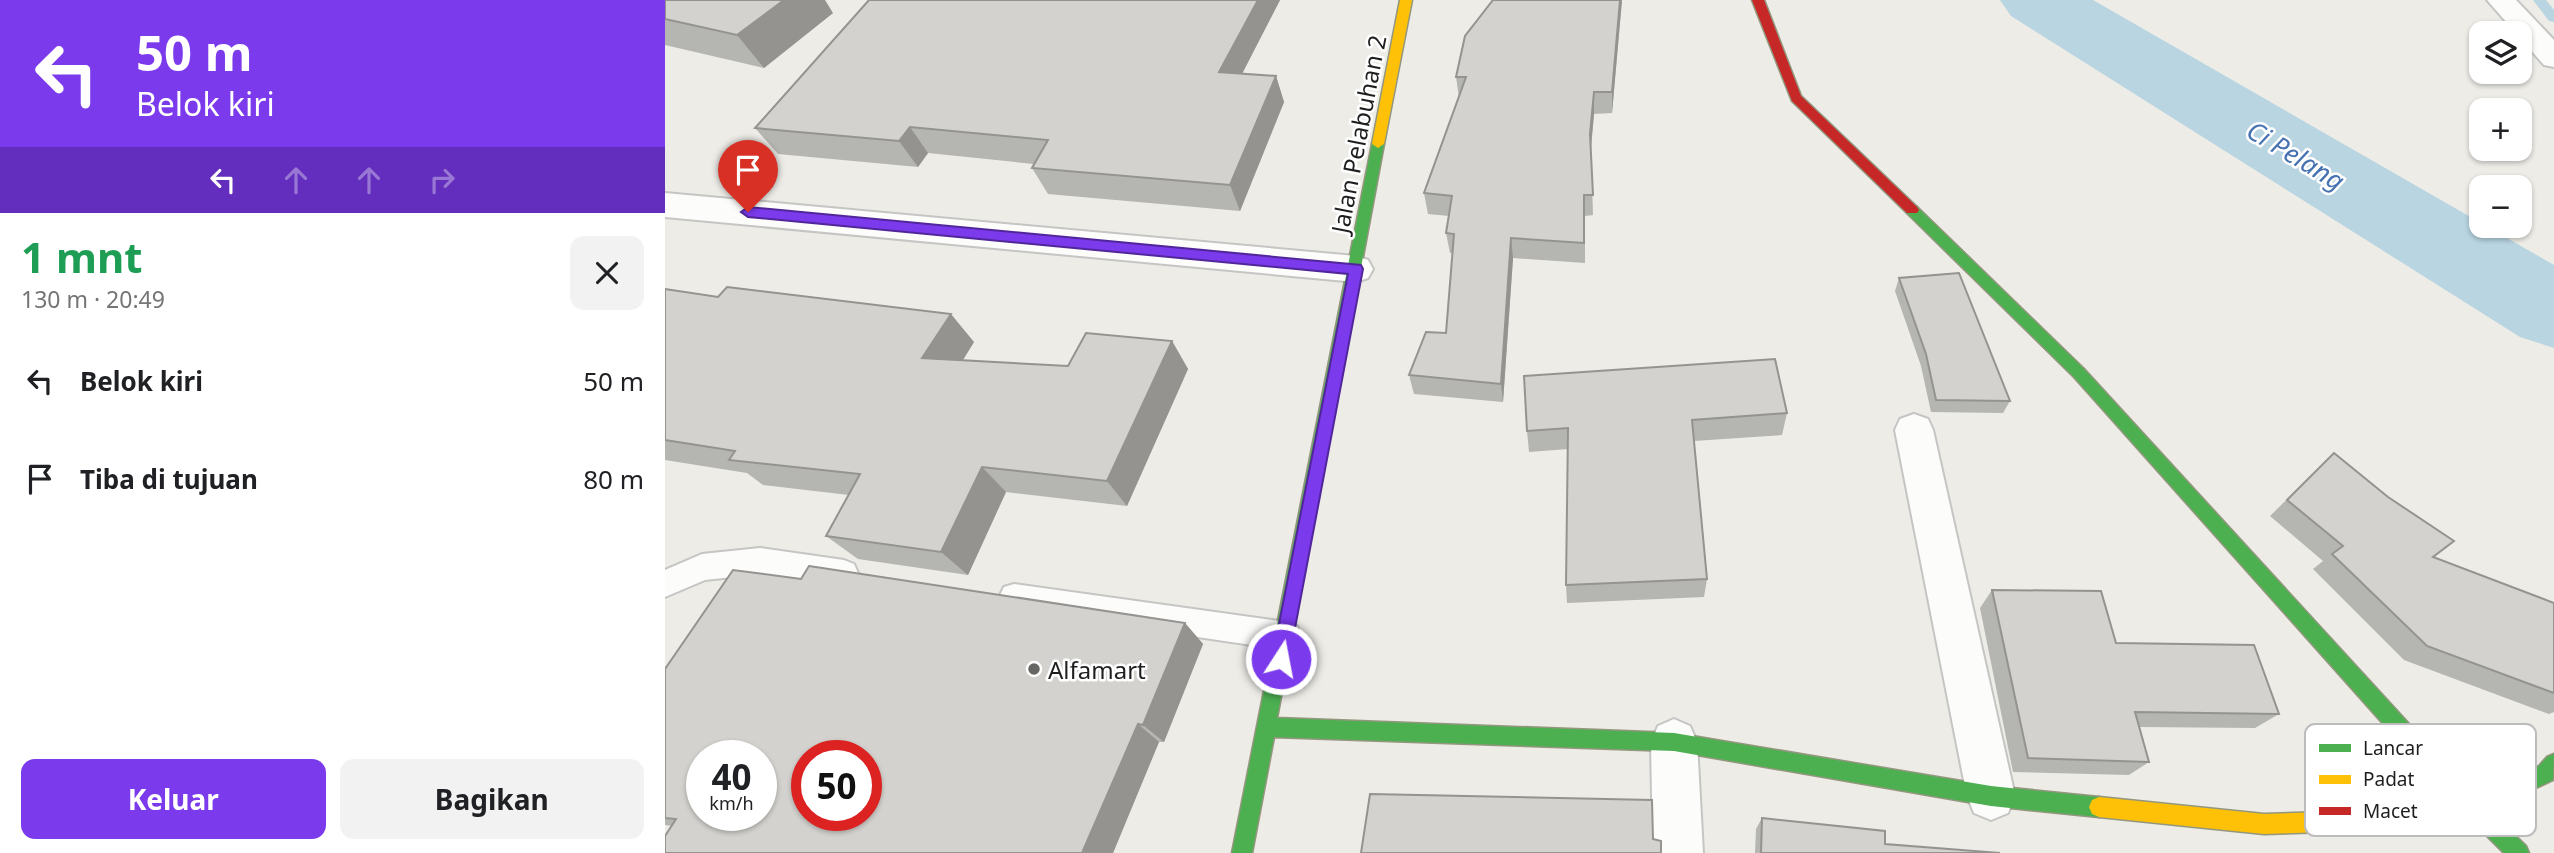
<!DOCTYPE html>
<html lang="id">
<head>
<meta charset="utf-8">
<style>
	:root { --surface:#fff; --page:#f2f2f2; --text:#202124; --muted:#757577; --accent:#7c3aed }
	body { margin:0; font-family:"Noto Sans",sans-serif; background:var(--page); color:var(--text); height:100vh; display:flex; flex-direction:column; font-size:26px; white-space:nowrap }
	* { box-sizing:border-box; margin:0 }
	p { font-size:23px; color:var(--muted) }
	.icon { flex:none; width:38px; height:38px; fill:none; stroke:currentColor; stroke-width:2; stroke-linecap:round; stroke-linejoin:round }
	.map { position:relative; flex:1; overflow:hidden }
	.drawer { display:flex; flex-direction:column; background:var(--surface); width:665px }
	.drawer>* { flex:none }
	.banner { background:#7c3aed; color:#fff; overflow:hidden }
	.controls { position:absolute; left:1804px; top:21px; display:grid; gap:14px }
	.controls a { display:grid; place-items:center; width:63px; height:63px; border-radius:14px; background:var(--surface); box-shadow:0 2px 5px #0004; font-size:35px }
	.speed { position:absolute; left:21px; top:740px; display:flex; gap:14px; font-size:35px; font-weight:700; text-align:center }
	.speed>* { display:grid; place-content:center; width:91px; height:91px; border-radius:50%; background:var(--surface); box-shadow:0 2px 5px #0004; line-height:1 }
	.speed small { font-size:18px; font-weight:400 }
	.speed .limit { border:10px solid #d22; background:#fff; color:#111 }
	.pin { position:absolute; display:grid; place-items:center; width:60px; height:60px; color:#fff; margin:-72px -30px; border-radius:50% 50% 50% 0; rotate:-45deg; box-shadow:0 0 7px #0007 }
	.pin .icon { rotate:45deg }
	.me { position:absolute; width:77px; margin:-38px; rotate:11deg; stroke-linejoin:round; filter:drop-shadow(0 0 5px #0008) }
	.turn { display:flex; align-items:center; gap:24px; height:147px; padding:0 21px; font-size:32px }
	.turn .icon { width:91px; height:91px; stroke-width:2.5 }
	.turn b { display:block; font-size:49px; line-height:60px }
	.lanes { display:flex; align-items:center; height:66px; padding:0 21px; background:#0003; justify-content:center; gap:35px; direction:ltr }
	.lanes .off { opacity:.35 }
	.round { display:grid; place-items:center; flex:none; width:74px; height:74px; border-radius:14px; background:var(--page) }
	.head { display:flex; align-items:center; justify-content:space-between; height:119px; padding:0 21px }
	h1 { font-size:42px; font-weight:700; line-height:52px; color:#1e9e55 }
	.button { display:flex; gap:14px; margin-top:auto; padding:14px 21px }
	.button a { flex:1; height:80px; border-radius:14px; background:var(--accent); color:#fff; font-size:28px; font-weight:700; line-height:80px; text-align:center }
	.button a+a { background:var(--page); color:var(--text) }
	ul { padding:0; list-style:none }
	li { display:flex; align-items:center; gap:21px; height:98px; padding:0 21px }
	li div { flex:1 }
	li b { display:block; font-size:26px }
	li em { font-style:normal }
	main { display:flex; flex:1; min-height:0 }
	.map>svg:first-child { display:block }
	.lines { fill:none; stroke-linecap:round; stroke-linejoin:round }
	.stream { fill:#b8d5e1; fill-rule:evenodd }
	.river { fill:#b8d5e1; fill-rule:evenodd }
	.lane-casing { stroke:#c5c5c3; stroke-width:4 }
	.street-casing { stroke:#c5c5c3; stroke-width:4 }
	.fast-casing { stroke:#93977e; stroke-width:3 }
	.slow-casing { stroke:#93977e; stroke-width:3 }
	.jam-casing { stroke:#93977e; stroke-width:3 }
	.lane { fill:#fcfcfb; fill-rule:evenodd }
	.street { fill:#fcfcfb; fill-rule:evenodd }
	.fast { fill:#4caf50; fill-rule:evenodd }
	.slow { fill:#ffc107; fill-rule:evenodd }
	.jam { fill:#c62828; fill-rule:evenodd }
	.wall { fill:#b5b5b1 }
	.shaded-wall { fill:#949390 }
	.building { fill:#d3d2ce; stroke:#949390; stroke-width:2; fill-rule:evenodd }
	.route { fill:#7c3aed; stroke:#51269a; stroke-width:2 }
	.poi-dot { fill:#666664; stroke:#fff; stroke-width:2.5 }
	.labels { text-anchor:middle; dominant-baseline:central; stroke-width:5; stroke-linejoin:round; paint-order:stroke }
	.street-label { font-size:24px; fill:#1e1e1e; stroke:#fff }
	.poi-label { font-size:24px; fill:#1e1e1e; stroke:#fff; text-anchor:start }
	.water-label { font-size:26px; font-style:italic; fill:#4672b2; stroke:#fff }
	.key { fill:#fff; stroke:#bcbcbc; stroke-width:2 }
	.key-label { font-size:19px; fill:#1e1e1e }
</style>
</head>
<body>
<main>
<section class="drawer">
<div class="banner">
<div class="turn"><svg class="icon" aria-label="left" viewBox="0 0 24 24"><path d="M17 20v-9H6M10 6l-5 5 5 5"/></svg><div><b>50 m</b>Belok kiri</div></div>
<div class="lanes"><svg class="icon" aria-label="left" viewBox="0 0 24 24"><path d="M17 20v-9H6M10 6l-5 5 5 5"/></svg><svg class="icon off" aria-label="ahead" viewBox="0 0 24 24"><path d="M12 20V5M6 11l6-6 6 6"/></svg><svg class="icon off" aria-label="ahead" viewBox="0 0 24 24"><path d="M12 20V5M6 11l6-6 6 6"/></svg><svg class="icon off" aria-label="right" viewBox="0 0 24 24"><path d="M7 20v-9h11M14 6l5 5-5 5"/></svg></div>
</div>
<div class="head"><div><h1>1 mnt</h1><p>130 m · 20:49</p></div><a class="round"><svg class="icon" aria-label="close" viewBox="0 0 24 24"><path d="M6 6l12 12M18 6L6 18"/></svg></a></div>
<ul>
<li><svg class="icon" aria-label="left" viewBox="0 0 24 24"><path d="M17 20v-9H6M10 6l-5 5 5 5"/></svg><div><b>Belok kiri</b></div><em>50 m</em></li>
<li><svg class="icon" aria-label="arrive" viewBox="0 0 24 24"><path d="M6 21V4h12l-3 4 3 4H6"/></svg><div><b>Tiba di tujuan</b></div><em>80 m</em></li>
</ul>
<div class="button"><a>Keluar</a><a>Bagikan</a></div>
</section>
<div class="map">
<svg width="1889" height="853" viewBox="0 0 1889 853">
	<rect width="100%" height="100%" fill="#edece7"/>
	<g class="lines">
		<polygon class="stream" points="1868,0 1881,0 1889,10 1889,22 1884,21"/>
		<polygon class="river" points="1335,0 1428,0 1889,265 1889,348 1855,337 1346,16"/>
		<defs>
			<g id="lane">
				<polygon points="95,548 179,560 189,564 193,573 189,582 179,586 95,574 40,580 0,597 0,570 37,554"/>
				<polygon points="349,584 621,622 632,626 636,636 632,646 621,650 349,610 339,607 334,597 339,587"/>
			</g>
			<g id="street">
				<polygon points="1822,0 1851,0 1889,40 1889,67 1879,65 1855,38 1855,33 1851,33"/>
				<polygon points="0,193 691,256 703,260 708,269 703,278 691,282 0,217"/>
				<polygon points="1249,414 1263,419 1268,430 1350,796 1343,813 1326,820 1309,813 1302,796 1230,430 1235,419"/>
				<polygon points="1009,719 1025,726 1032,742 1038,853 988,853 986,742 993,726"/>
			</g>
			<g id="fast">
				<polygon points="713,140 719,144 612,718 1009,733 1326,786 1434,797 1441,800 1444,807 1441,814 1434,817 1326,806 1009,751 609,737 587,853 567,853 707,144"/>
				<polygon points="1247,205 1252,207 1419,369 1810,796 1874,766 1882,757 1889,754 1888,780 1824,810 1861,846 1864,853 1839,853 1804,818 1715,831 1660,832 1653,829 1650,822 1653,815 1660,812 1715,811 1787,801 1409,377 1242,213 1240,210 1242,207"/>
			</g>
			<g id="slow">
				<polygon points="735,0 747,0 719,144 713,148 707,144"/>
				<polygon points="1434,797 1599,814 1660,812 1667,815 1670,822 1667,829 1660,832 1599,834 1434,817 1427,814 1424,807 1427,800"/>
			</g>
			<polygon id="jam" points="1087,0 1099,0 1136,96 1252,207 1254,210 1252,213 1242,213 1127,101"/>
		</defs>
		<use href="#lane" class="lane-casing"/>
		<use href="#street" class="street-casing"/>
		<use href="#fast" class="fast-casing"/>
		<use href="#slow" class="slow-casing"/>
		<use href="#jam" class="jam-casing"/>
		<use href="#lane" class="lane"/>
		<use href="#street" class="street"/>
		<use href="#fast" class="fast"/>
		<use href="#slow" class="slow"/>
		<use href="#jam" class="jam"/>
	</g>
	<g class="wall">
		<polygon points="0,0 168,13 99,68 0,45"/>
		<polygon points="204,0 615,0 577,74 611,76 619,102 575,211 383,194 367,168 369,164 263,153 253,167 113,154 90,128"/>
		<polygon points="828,0 957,0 947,113 929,114 926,150 928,215 920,216 920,263 848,258 838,402 749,394 744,375 781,333 788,253 785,253 781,233 784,216 763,214 759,193 794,98 791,77"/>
		<polygon points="1234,278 1345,401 1338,413 1266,412 1256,366 1230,291"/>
		<polygon points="0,289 309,342 297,361 403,366 507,341 523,369 462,506 341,492 303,575 193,559 161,536 184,495 98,485 82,473 0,460"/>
		<polygon points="1122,413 1117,435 1029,441 1042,579 1039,597 902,603 901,585 903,449 864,452 862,431"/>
		<polygon points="1669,453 1768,557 1889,603 1889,712 1884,714 1739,660 1648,569 1658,561 1605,516"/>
		<polygon points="136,579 520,623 538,644 499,742 494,742 448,853 0,853 7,826 0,825 0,669"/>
		<polygon points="1327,590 1451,643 1614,714 1590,728 1474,727 1484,762 1464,775 1348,772 1315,608"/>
		<polygon points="1097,818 1220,844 1335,853 1090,853 1091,829"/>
	</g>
	<g class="shaded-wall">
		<polygon points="119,0 160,0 168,13 99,68 72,35"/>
		<polygon points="593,0 615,0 564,99 554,72"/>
		<polygon points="955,0 957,0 947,113 947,92"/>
		<polygon points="611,76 619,102 575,211 565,185"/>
		<polygon points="929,92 929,114 925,155 925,134"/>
		<polygon points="245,127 263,153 253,167 234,141"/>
		<polygon points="846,238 848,258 838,402 836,384"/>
		<polygon points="286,314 309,342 282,386 257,358"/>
		<polygon points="507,341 523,369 462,506 442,481"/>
		<polygon points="317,467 341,492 303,575 276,552"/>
		<polygon points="520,623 538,644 499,742 478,725"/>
		<polygon points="473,724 494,742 448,853 417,853"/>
	</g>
	<g class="building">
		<polygon points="0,0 119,0 72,35 0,19"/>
		<polygon points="204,0 593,0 554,72 611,76 565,185 367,168 383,140 245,127 234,141 90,128"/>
		<polygon points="828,0 955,0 947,92 929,92 925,134 928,195 919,195 919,243 846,238 836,384 744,375 761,332 781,333 789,234 781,233 787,196 759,193 801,77 791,77 800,36"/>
		<polygon points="1294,273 1345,401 1271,400 1261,354 1234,278"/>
		<polygon points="62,287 286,314 257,358 403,366 421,333 507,341 442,481 317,467 276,552 161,536 195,474 64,460 70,451 0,440 0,289 53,297"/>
		<polygon points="1110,359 1122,413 1027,420 1042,579 901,585 903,428 862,431 859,376"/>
		<polygon points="1669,453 1723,497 1789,541 1768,557 1889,603 1889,693 1762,646 1667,554 1678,546 1622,500"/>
		<path d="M144,566L520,623L478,725L473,724L417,853H0V836L11,819L0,818V669L68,570L136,579ZM37,756H96V816H37ZM142,756H201V816H142Z"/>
		<polygon points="1327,590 1436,591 1451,643 1589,645 1614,714 1470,712 1484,762 1363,758"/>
		<polygon points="705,794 987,800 988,839 996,841 996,853 696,853"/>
		<polygon points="1097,818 1220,831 1220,844 1335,853 1096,853"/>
	</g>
	<polygon class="route" points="83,207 696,265 698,269 623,665 616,668 610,665 607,659 683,274 83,217 76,212"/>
	<circle class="poi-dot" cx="369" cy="669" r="7"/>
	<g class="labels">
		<g class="street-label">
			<text transform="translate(693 134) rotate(-79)">Jalan Pelabuhan 2</text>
		</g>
		<g class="poi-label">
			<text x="383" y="669">Alfamart</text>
		</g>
		<g class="water-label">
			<text transform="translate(1631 155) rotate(31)">Ci Pelang</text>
		</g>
	</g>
	<rect x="1640" y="724" width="231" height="112" rx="10" class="key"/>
	<rect x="1654" y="744" width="32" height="8" fill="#4caf50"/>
	<rect x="1654" y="775" width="32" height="9" fill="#ffc107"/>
	<rect x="1654" y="807" width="32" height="8" fill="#c62828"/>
	<g class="key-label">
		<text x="1698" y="755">Lancar</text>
		<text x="1698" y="786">Padat</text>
		<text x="1698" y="818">Macet</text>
	</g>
</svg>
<div class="controls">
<a><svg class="icon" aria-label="layers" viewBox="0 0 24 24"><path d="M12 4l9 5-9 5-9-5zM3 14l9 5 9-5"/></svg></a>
<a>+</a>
<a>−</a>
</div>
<div class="speed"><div>40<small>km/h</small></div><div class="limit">50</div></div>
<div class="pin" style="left:83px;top:212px;background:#d93025"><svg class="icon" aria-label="arrive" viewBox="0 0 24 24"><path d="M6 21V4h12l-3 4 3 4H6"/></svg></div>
<svg class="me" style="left:616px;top:659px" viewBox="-20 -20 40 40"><circle r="17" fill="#7c3aed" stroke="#fff" stroke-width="3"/><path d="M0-11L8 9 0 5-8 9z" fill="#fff"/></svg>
</div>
</main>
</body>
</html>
